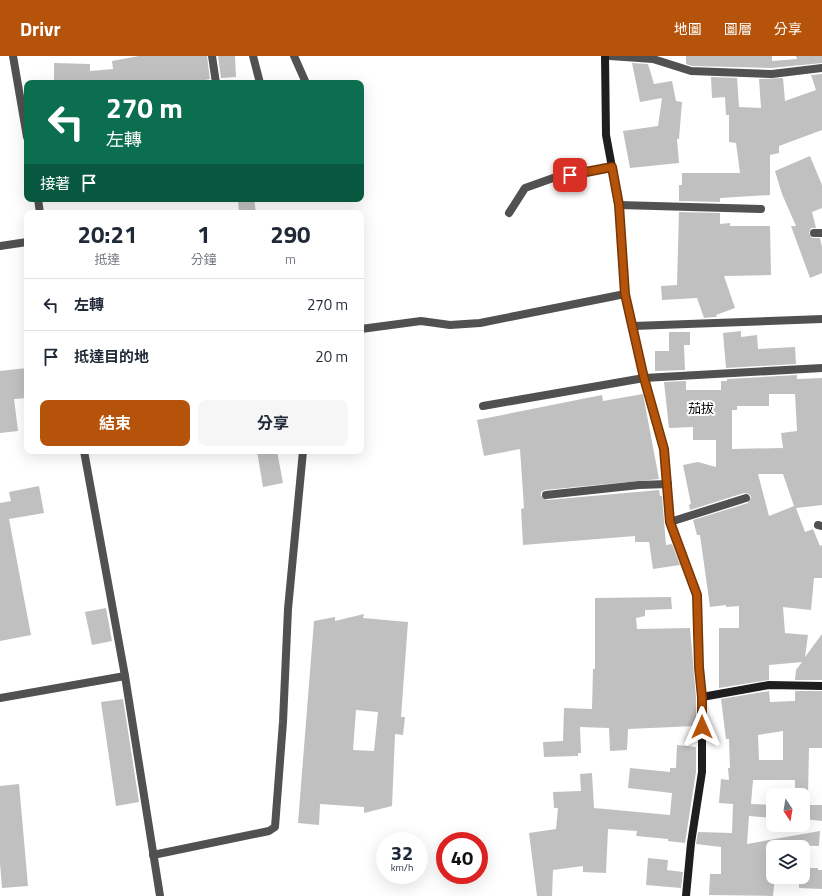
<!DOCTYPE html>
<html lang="zh-TW">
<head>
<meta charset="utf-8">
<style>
	:root { --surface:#fff; --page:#f6f6f7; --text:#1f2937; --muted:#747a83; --line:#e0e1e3; --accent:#b45309 }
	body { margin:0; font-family:"Titillium Web","Noto Sans TC",sans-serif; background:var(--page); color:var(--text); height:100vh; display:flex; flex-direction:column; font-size:15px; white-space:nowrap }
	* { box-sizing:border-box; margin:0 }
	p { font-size:13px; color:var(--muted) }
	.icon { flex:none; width:22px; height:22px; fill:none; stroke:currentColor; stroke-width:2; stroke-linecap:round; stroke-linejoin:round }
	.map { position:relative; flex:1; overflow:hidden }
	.panel { position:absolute; left:24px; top:154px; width:340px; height:244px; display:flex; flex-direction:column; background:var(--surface); border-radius:8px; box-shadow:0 4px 16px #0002 }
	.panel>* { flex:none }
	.banner { position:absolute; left:24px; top:24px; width:340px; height:122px; border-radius:8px; box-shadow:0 4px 16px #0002; background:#0b6e4f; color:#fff; overflow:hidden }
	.needle { width:26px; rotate:168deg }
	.buttons { position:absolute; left:766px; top:732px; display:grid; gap:8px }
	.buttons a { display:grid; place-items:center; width:44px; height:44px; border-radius:8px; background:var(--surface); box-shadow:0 4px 16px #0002; font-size:20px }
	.speed { position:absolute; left:376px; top:776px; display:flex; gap:8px; font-size:20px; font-weight:700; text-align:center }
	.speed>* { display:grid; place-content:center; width:52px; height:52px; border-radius:50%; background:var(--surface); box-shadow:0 4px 16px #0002; line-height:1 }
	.speed small { font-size:10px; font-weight:400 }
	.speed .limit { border:6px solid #d22; background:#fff; color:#111 }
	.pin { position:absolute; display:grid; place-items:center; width:34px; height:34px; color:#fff; margin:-17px; border-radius:8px; box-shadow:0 2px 6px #0006 }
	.me { position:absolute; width:44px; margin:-22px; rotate:0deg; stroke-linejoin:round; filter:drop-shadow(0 0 3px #0008) }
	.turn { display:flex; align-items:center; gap:14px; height:84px; padding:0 16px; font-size:18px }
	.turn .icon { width:52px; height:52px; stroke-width:2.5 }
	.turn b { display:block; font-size:28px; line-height:34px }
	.then { display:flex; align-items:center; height:38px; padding:0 16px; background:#0003; gap:8px; font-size:15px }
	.eta { display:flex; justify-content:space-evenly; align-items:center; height:68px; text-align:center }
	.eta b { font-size:24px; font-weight:700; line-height:28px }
	.primary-button { display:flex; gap:8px; margin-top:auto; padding:8px 16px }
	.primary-button a { flex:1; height:46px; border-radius:8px; background:var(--accent); color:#fff; font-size:16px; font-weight:700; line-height:46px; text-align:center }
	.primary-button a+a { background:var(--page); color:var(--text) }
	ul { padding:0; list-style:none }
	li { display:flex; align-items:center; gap:12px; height:52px; padding:0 16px; border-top:1px solid var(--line) }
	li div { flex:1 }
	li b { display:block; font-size:15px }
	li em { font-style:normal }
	header { display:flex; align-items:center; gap:24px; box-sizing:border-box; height:56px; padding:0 20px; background:var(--accent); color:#fff }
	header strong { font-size:19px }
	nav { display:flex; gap:22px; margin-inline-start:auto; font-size:14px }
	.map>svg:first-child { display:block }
	.building { fill:#c0c0c0; fill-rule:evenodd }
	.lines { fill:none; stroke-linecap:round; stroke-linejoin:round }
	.lane { stroke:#515151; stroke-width:8 }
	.secondary { stroke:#1e1e1e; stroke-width:8 }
	.route-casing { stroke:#753606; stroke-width:10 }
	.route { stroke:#b45309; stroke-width:7 }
	.labels { text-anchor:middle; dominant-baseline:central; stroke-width:4; stroke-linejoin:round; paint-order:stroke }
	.quarter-label { font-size:13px; fill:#000; stroke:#fff }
</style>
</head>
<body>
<header>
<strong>Drivr</strong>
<nav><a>地圖</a><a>圖層</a><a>分享</a></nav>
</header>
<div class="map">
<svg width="822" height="840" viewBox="0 0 822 840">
	<rect width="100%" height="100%" fill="#fff"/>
	<g class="building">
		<polygon points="139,0 207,0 210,23 205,24 205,27 54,27 54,7 90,8 90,15 113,13 112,5"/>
		<polygon points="218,0 235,0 236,21 221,22"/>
		<polygon points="686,0 772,0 772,5 797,3 796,0 822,0 822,7 772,12 692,10 686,8"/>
		<polygon points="632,7 648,8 654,28 672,25 676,45 682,46 679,83 677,83 679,107 630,112 623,75 658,70 662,42 640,46"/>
		<polygon points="822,18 822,74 779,90 779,97 770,99 770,139 720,142 720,146 679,145 679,129 682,129 682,117 740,117 736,87 729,86 729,59 726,59 725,41 712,42 711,21 737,22 739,51 761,52 759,23 783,22 785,45 816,34 811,19"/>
		<polygon points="810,100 822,129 822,152 812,156 816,172 811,172 809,177 812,182 820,182 822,191 822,217 810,222 791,170 796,170 782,138 775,115"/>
		<polygon points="238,143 254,143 256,157 239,157"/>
		<polygon points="679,156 720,157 720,168 730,167 730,170 770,170 771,219 724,220 735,252 716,259 717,261 714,261 704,262 697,242 662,244 661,230 677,229"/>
		<polygon points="741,275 741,281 757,279 758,293 795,291 796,308 726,312 723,277"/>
		<polygon points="669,276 690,276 690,289 684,289 685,314 655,315 655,295 669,295"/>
		<polygon points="27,312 27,342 14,343 18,375 0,377 0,315"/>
		<path d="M797,319V323L822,322V449L796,452L805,476L813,473L820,490L822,489V522H814L811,554L783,551L785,577L808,579L805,601L822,578V624H795L796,614L802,606L769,609V624L719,632V572H739V550L726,551V549L710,551L700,479H697L693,464L748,447L751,441L749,438L744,437L690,454L689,449L691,448L683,409L698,406L716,411V384H693V371L669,372L664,326L686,325V334H721V325H727V323ZM769,338H795L797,375L781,377L783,392L732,393V354H737V350H769ZM758,418H783L794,450L769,460Z"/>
		<polygon points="643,338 659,423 545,434 541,436 541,440 547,444 659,434 660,440 662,440 666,489 672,488 680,509 653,513 649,486 635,486 635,480 523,489 521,453 524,452 520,393 484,400 477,364 602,339 603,345"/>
		<polygon points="257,395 277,395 283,427 263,431"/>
		<polygon points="39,430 44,457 9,463 31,579 0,585 0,447 11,445 9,436"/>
		<polygon points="671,541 672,553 645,554 645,560 636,562 637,573 690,572 696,641 696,670 628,673 627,694 610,695 609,672 580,671 581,697 578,697 578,700 544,701 543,686 563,685 564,652 592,653 593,613 595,613 595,542"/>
		<polygon points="106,552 112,585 92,589 85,556"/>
		<path d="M364,558L363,562L408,566L401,661H405L403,679L395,678L392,750L364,757V751L320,748L319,769L298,767L314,565L335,561V565ZM356,654L378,656L374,695L353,694Z"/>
		<path d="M769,635L770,646L795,645V635H822V692H809L808,739H795V724H753L751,748L773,749V762L749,760L747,788L820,775L819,790L773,789V821H775L773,840L709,839L710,818H721V791L696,788L698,776L732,777L733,748L719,747L721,723L729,724L728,712H730L729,683H726L721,643ZM783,675V704H759L758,679Z"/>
		<polygon points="123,643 139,746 116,750 101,646"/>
		<polygon points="677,689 696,691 696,716 685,787 668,785 668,783 636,780 637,775 608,773 606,817 583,816 583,810 553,814 552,840 537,840 529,777 556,773 558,752 554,752 553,736 581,735 580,718 592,717 594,752 670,759 672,737 628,732 630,712 670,716 670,712 676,712"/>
		<polygon points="19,728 28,830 2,832 0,807 0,730"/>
		<polygon points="803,749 822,749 822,765 803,763"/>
		<polygon points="648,802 668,804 667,814 683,816 681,832 646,829"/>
		<polygon points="803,812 818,812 818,814 822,814 822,833 799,832 799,821 803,821"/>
	</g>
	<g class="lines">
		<g class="lane">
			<polyline points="13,0 27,81"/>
			<polyline points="212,0 216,27"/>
			<polyline points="253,0 260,27"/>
			<polyline points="294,0 306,27"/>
			<polyline points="610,0 653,3 691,15 772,18 822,12"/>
			<polyline points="38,143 40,157"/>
			<polyline points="619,149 761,153"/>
			<polyline points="509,157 525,132 556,121 612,111"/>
			<polyline points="814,177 822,177"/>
			<polyline points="0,190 27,186"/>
			<polyline points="633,270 822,263"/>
			<polyline points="361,273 421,265 450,269 480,267 625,238"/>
			<polyline points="483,350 644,322 822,312"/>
			<polyline points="84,395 125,620 160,840"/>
			<polyline points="546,439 639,429 668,428"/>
			<polyline points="670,466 746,442"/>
			<polyline points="818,469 822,470"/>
			<polyline points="0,642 125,620"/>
			<polyline points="153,799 269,775 275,771 283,666 288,553 303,395"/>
		</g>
		<g class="secondary">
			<polyline points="605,0 606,79 619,149 625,238 644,322 664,393 670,466 697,539 699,611 702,641 702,716 691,787 686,840"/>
			<polyline points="702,641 769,629 822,630"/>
		</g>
	</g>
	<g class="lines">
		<defs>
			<polyline id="route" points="570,119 612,111 619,149 625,238 644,322 664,393 670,466 697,539 699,611 702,641 702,671"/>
		</defs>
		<use href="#route" class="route-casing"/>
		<use href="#route" class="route"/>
	</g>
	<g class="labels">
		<g class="quarter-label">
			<text x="701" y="352">茄拔</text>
		</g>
	</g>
</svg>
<div class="buttons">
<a><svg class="needle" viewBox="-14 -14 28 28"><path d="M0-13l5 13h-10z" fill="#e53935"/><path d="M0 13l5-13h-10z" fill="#747a83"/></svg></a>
<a><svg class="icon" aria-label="layers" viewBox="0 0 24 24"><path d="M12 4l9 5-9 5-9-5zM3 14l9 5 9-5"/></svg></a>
</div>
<div class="speed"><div>32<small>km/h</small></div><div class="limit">40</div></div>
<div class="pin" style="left:570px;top:119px;background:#d93025"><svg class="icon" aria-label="arrive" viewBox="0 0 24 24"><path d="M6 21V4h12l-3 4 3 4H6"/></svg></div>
<svg class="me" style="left:702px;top:671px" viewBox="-20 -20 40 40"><path d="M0-17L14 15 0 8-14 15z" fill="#b45309" stroke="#fff" stroke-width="4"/></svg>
<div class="banner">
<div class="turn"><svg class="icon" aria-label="left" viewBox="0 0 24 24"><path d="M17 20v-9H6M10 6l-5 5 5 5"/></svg><div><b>270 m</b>左轉</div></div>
<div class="then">接著<svg class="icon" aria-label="arrive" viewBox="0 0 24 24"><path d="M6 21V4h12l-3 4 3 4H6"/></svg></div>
</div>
<section class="panel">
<div class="eta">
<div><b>20:21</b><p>抵達</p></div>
<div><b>1</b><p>分鐘</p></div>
<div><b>290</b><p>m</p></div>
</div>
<ul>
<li><svg class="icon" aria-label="left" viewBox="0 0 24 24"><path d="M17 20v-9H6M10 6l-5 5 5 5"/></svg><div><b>左轉</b></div><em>270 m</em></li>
<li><svg class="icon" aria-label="arrive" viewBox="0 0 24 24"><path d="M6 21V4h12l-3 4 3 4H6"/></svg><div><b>抵達目的地</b></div><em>20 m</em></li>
</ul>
<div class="primary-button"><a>結束</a><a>分享</a></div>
</section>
</div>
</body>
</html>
